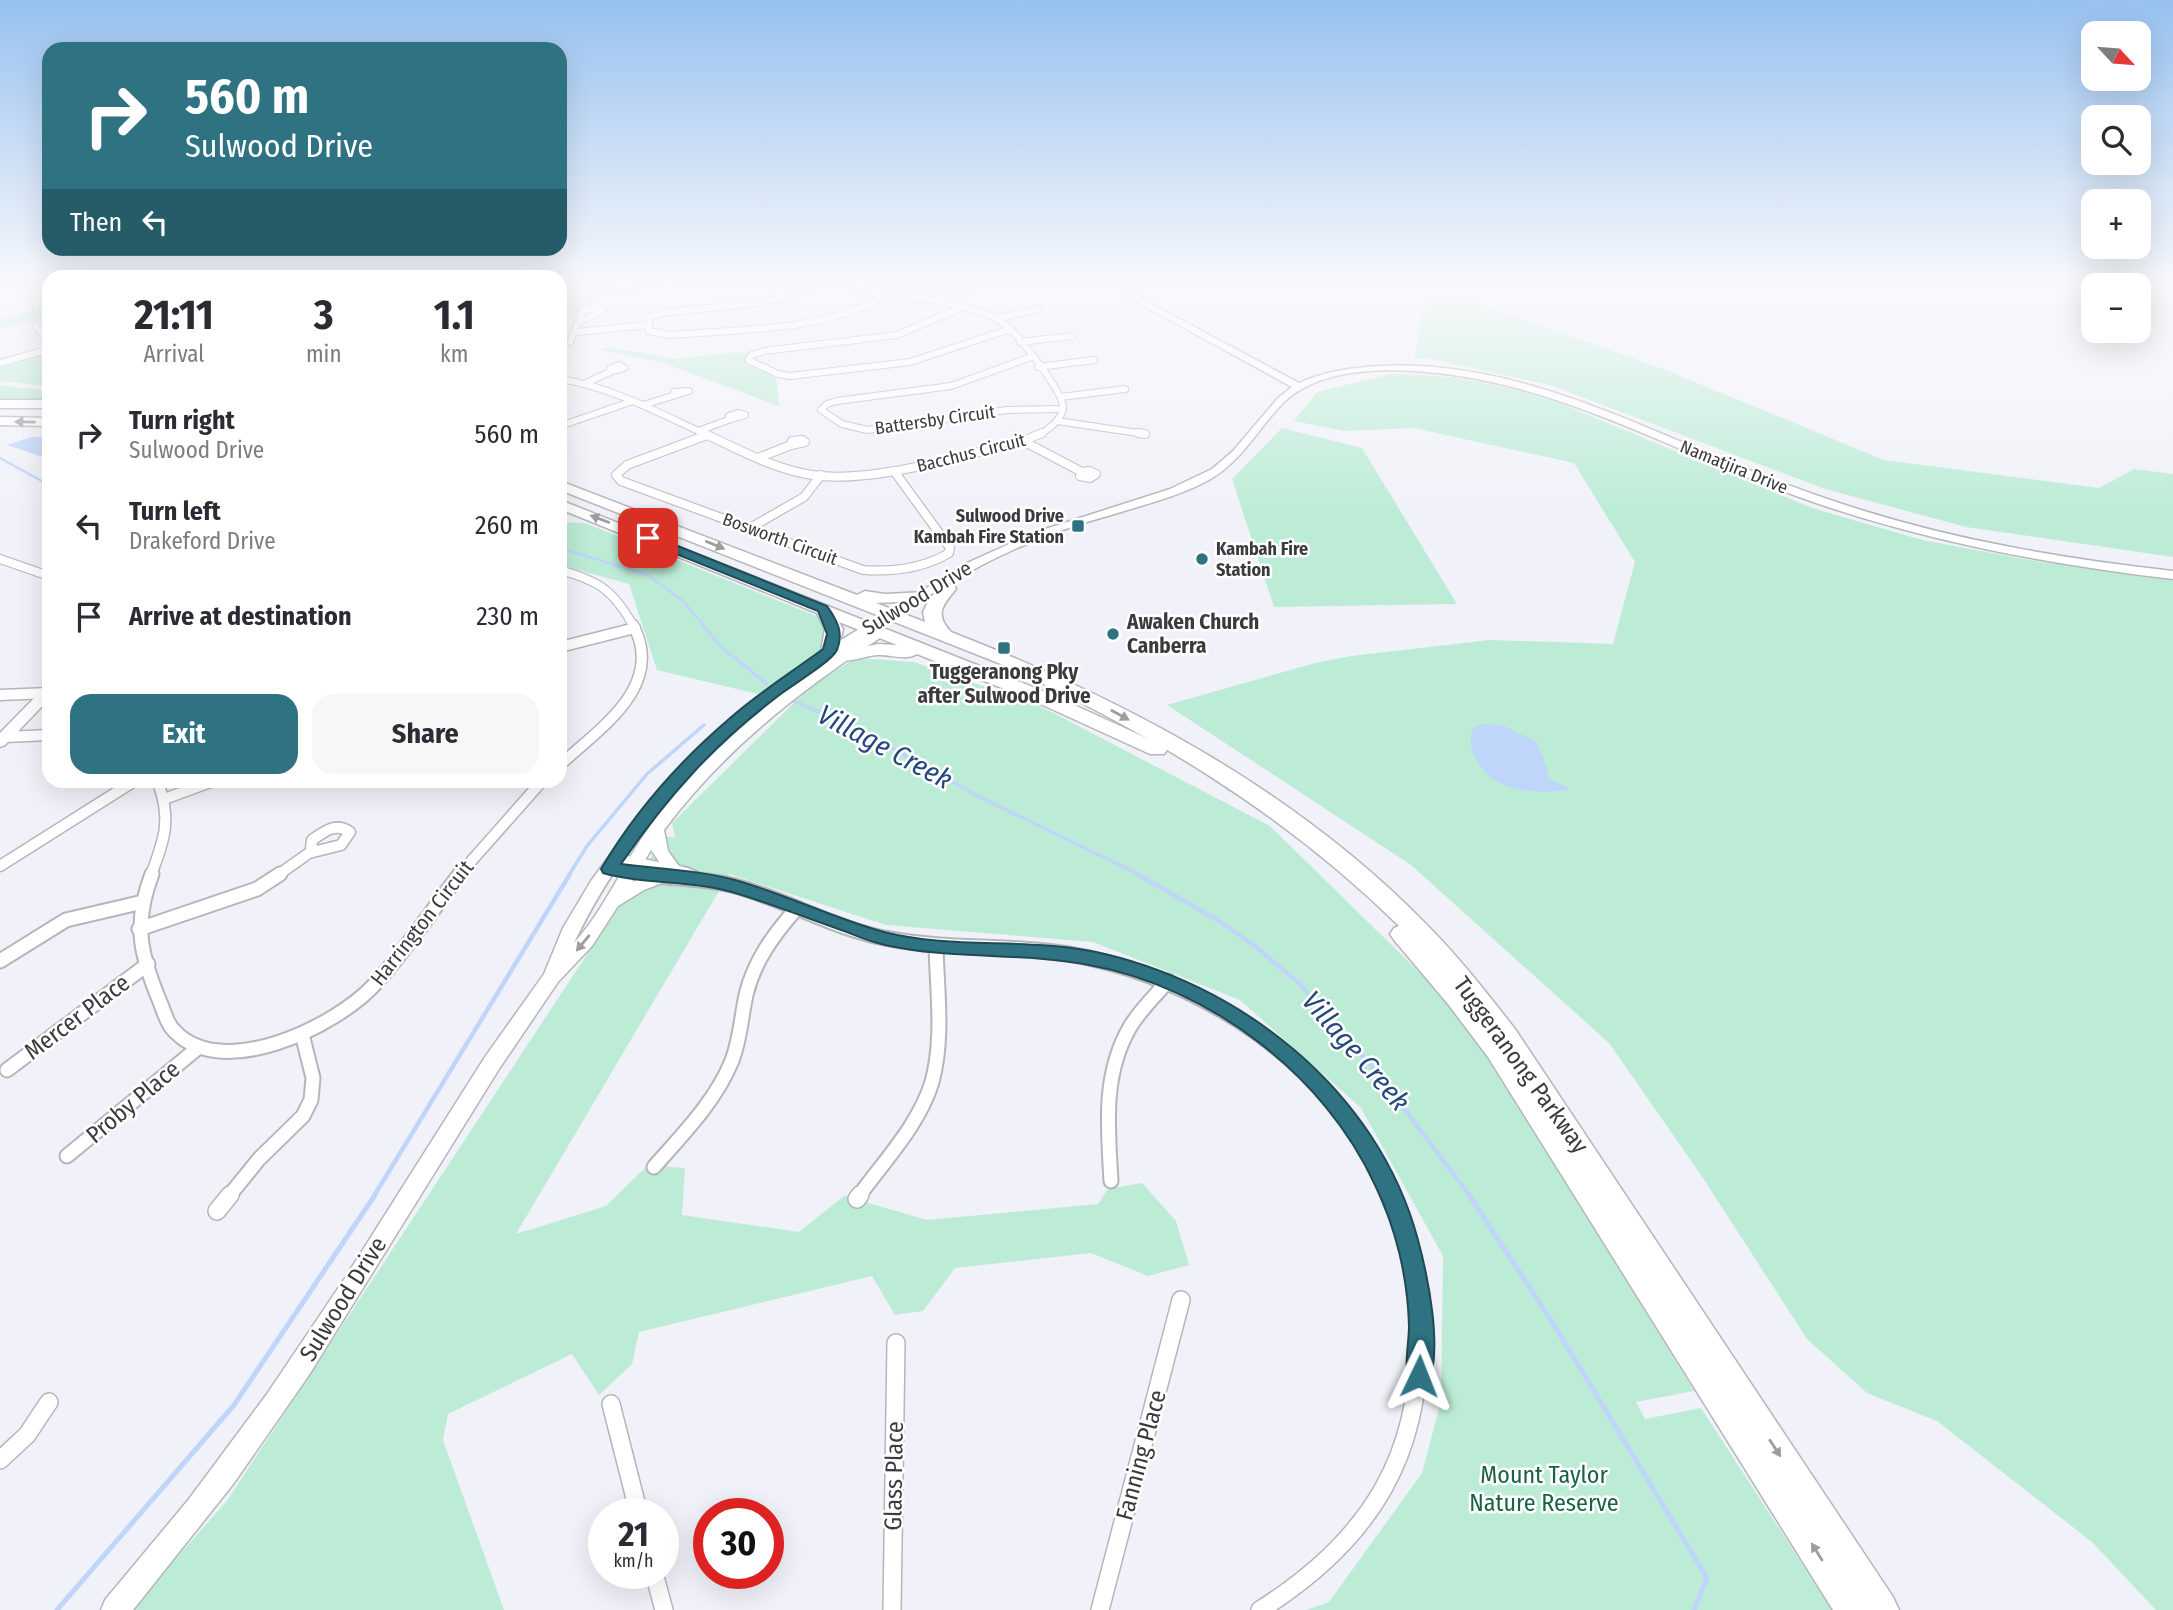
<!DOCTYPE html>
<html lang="en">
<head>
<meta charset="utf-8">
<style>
	:root { --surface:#fff; --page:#f7f7f7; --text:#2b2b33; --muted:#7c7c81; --accent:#2f7382 }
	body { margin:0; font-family:"Fira Sans Condensed",sans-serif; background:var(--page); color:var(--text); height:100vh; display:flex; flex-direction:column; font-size:26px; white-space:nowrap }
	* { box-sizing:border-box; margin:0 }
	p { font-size:23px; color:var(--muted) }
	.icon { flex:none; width:38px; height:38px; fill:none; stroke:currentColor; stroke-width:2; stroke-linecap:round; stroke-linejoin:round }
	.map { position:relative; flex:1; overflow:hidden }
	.sheet { position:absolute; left:42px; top:270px; width:525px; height:518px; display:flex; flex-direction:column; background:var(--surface); border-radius:21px; box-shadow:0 7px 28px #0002 }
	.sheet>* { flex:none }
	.banner { position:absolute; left:42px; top:42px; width:525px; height:214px; border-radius:21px; box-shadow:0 7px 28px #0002; background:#2f7382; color:#fff; overflow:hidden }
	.needle { width:46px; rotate:116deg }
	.controls { position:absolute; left:2081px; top:21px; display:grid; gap:14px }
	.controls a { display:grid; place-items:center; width:70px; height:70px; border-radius:14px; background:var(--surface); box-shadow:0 7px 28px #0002; font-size:35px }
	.speed { position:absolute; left:588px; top:1498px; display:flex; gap:14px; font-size:35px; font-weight:700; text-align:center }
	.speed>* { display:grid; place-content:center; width:91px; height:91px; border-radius:50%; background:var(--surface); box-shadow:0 7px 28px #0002; line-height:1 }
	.speed small { font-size:18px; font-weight:400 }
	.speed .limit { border:10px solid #d22; background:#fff; color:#111 }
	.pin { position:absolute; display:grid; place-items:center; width:60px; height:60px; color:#fff; margin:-30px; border-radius:14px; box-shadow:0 4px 10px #0006 }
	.me { position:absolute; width:77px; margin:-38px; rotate:2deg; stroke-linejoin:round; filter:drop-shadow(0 0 5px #0008) }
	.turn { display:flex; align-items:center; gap:24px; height:147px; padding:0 28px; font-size:32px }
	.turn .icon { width:91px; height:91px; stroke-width:2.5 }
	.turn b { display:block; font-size:49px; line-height:60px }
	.then { display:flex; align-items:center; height:66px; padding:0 28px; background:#0003; gap:14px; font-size:26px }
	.eta { display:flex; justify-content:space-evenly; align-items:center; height:119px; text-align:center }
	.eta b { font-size:42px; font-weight:700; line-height:49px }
	.button { display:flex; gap:14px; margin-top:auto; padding:14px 28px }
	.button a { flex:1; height:80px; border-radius:21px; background:var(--accent); color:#fff; font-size:28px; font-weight:700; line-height:80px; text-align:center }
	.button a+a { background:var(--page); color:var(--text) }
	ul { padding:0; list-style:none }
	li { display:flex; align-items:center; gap:21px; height:91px; padding:0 28px }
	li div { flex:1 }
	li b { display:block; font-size:26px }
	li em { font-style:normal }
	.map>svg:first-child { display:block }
	.green { fill:#bdecd6 }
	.water { fill:#bfd5f9 }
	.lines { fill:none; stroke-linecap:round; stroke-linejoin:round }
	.stream-far3 { stroke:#bfd5f9; stroke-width:2.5 }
	.stream-far2 { stroke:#bfd5f9; stroke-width:3.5 }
	.stream-far1 { stroke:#bfd5f9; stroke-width:4.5 }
	.stream { stroke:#bfd5f9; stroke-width:5 }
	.street-far4-casing { stroke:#b5b5bc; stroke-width:8 }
	.street-far3-casing { stroke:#b5b5bc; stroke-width:10 }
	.street-far2-casing { stroke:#b5b5bc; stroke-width:13 }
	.street-far1-casing { stroke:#b5b5bc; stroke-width:17 }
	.street-casing { stroke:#b5b5bc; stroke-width:20 }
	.secondary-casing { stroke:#b5b5bc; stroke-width:3 }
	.highway-casing { stroke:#b5b5bc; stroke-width:3 }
	.street-far4 { stroke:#fff; stroke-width:6 }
	.street-far3 { stroke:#fff; stroke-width:8 }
	.street-far2 { stroke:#fff; stroke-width:10 }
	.street-far1 { stroke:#fff; stroke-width:13 }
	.street { stroke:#fff; stroke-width:17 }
	.secondary { fill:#fff; fill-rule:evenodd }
	.highway { fill:#fff; fill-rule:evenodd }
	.oneway { fill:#9d9d9e }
	.route { fill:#2f7382; stroke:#1f4b54; stroke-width:2 }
	.poi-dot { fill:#2f7382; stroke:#fff; stroke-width:2.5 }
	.labels { text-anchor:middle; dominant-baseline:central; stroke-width:5; stroke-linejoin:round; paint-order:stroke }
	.far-street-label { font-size:18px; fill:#3b3b3e; stroke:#fff }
	.far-poi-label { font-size:18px; font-weight:bold; fill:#3b3b3e; stroke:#fff; text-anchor:end }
	.street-label { font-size:21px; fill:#3b3b3e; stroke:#fff }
	.poi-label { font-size:21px; font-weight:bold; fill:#3b3b3e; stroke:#fff; text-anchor:start }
	.near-street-label { font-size:24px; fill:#3b3b3e; stroke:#fff }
	.near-park-label { font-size:24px; fill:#1b6147; stroke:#fff }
	.near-water-label { font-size:28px; font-style:italic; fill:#27487f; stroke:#fff }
</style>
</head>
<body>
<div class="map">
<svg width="2173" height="1610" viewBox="0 0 2173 1610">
	<rect width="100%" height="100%" fill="#f1f1f9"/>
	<g class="green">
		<polygon points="1440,285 1455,285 1444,291 1663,369 1884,460 2099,488 2134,469 2173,474 2173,557 1966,527 1822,488 1553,386 1428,358 1415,359 1422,313"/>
		<polygon points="49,308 49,319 0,328 0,318"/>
		<polygon points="608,347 674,359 739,352 749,355 744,364 776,376 779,406 661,362 600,350"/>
		<polygon points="49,351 49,386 0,381 0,368"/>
		<path d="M1391,374C1455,374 1501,384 1562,404L1812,508L1922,540L2041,562L2173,578V1610H2156L2092,1542L1937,1421L1867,1393L1807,1339L1701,1175L1609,1043L1411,865L1167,705L1315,663L1351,656L1490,640L1613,644L1635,562L1574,463L1414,428L1344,431L1294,421L1317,392Z"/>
		<polygon points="0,385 49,391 49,401 0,400"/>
		<polygon points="1282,428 1362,448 1457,604 1274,607 1232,479"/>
		<polygon points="560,522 585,523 816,616 830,628 824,648 758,694 657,670 629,584 560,565"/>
		<polygon points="856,658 914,662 1040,706 1270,826 1464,1016 1694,1391 1636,1402 1645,1419 1701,1408 1832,1610 1306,1610 1329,1602 1422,1473 1441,1401 1443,1256 1361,1108 1240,1000 1093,942 886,925 729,874 516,1234 606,1206 648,1165 685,1168 682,1215 799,1232 844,1196 927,1220 1098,1204 1108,1189 1142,1183 1176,1221 1189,1265 1148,1276 1091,1253 955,1268 923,1311 895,1315 872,1276 639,1332 632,1364 599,1395 572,1354 448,1414 443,1440 504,1610 130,1610 226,1502 665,836 675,838 672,823 811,686"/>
	</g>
	<g class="water">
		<polygon points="32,437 49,437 49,459 7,445"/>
		<path d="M1482,724L1502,725L1537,742C1540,754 1549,767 1548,778L1570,789C1538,795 1492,793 1476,759C1470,747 1469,739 1474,727Z"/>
	</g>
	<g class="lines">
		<g class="stream-far3">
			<polyline points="0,458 49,485"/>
			<polyline points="560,548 648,575 683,601 705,627"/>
		</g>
		<g class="stream-far2">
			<polyline points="703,625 721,647 767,684"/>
			<polyline points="794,701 852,726 974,794 1140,875"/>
			<polyline points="569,875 587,846 647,774 704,725"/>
		</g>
		<g class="stream-far1">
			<polyline points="1137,874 1214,918 1251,943 1299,983 1378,1074 1470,1196"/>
			<polyline points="374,1196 570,874"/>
		</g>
		<g class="stream">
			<polyline points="1469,1195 1551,1320 1707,1578 1694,1610"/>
			<polyline points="57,1610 234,1405 375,1195"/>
		</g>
		<defs>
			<g id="street-far4">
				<path d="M834,285L757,303L661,313L649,318V331L670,335C741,329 819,332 884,297"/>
				<path d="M836,285C884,300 936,294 983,313C993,316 1003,322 1010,329C1022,341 1065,393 1063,409C1061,420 1047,431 1038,435"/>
				<polyline points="859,293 878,285"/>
				<polyline points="935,299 980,289"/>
				<polyline points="36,306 43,285"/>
				<polyline points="963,307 897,335 764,351 752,355 748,360 778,374 790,376 910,362 1010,329"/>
				<polyline points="996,319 1038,309"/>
				<polyline points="36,326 41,333 49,335"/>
				<polyline points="576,332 648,325"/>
				<polyline points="570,342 582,311 598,307 604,310 580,321"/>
				<polyline points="1020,342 1072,336"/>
				<polyline points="1031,357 951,386 837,401 827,404 821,410 842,424 867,430 1007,410 1063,409"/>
				<polyline points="0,363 49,349"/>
				<polygon points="619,365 624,368 612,371 610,369"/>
				<polyline points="1038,367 1094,360"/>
				<path d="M560,379C612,387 659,413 707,435"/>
				<polyline points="586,383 612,371"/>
				<polyline points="1061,397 1125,389"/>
				<polyline points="643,405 689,391 674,392 675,394"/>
				<polygon points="738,413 745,415 731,419 729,416"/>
				<polyline points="1057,421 1145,434"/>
				<polyline points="560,426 633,401"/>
				<polyline points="698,431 731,419"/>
			</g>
			<g id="street-far3">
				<path d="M703,433C738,449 773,469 812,475C875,484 961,455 1023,441L1042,433"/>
				<polyline points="1138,433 1145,434"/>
				<path d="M707,435L627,465L616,475L621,481L863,570C892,572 924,568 949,553L950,548L894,471"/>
				<polygon points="802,440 805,442 791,445 792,441"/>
				<polyline points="1023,441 1082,472"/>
				<polyline points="758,458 791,445"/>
				<polygon points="1089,471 1096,474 1090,478 1080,476 1082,472"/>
				<polyline points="750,528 804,497 821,475"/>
				<polyline points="0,559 49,576"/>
				<path d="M560,570C600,581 614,591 634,627"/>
			</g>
			<g id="street-far2">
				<polyline points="560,647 635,628"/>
				<polyline points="0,695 49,693"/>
				<polyline points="5,737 49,735"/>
				<path d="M560,765C600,728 666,686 633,625"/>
				<polyline points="167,798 216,780"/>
				<polyline points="616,859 679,871 689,875"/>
				<polyline points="0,866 136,780"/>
				<polyline points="609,868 651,875"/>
				<path d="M151,875C165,838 172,818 157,780"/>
				<path d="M278,875L309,853L341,845L350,832C336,822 325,831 312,840L311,848L315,850"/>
				<polyline points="459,875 543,780"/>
			</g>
			<g id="street-far1">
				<path d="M152,874C133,924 140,954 160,1002C163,1009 166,1020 171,1027C217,1085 336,1027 375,984C406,950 432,910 460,874"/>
				<path d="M640,874C671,879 705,878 735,886C788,900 836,930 890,939C949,950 1010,944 1069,954C1189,975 1307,1048 1369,1153C1377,1167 1383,1182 1390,1196"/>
				<polyline points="685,874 694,878"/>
				<polyline points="139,929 257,889 280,874"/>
				<polyline points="0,961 66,920 143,902"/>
				<polyline points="7,1070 148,964"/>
				<polyline points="67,1156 199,1047"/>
				<path d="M654,1167C682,1135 714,1103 731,1063C740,1042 741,1018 746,995C754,961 774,934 797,908"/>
				<path d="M1111,1181C1108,1128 1102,1075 1130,1027C1140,1010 1155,996 1168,981"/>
				<polyline points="229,1196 259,1159 303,1116 311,1100 313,1078 302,1034"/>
				<path d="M859,1196C884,1161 919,1125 932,1082C944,1039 937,990 936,946"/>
			</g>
			<g id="street">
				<polyline points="857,1199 860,1195"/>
				<polyline points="217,1211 230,1195"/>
				<polyline points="611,1404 639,1514"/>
				<polyline points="0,1460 27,1435 49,1402"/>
				<polyline points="654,1573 664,1610"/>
				<polyline points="892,1610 896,1343"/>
				<polyline points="1100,1610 1181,1300"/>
				<path d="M1260,1610C1371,1540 1426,1452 1418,1318C1415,1276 1407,1233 1389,1195"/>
			</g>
			<g id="secondary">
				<polygon points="654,285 681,285 560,299 560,295"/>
				<path d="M1106,285H1116L1299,383C1325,371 1354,367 1382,366C1502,360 1614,414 1722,459C1767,478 1814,495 1861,510C1963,542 2068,559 2173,571V579C2047,564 1922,541 1802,498C1677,454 1560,383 1426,372C1381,368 1319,369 1284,402C1257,429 1242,462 1207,481C1177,497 1143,505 1111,515C1078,524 1046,535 1015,549C972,568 933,593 894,617C759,701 644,797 574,943C605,909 623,864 650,826C707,745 788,686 870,632H880V638C798,692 723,751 664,830L668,851L681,869L679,873H667L669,877L667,881L644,890L618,906L592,946L558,982L499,1069L309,1375L234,1483L133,1610H101L105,1600L189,1499L267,1394L345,1278L485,1057L544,974L563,928L591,881L641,813L703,744L737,714L810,659L967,563L1036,532L1170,489L1212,469L1233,451L1278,398L1292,387ZM651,850L667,873L661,871L632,882Z"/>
				<polygon points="49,687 49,699 5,745 0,747 0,733 44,688"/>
			</g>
			<g id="highway">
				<rect x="0" y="400" width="49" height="8"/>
				<polygon points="0,417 49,418 49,426 0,425"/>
				<path d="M560,481L857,595L865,591L885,594L925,592L927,596L925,600L919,601L876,603L925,622L923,612L930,598L942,585H954L956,589C943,605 934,614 951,632C1125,700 1294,789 1426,924C1458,956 1487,993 1515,1029L1893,1597L1899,1610H1833L1488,1057L1448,1004L1394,940L1390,934L1394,928L1399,926C1283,812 1148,731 1001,664L560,490Z"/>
				<path d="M560,500L1048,693L1164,746L1167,750L1164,754H1150L1034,701L917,654C905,661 891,654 877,655C864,656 850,663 837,660L835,655H824L821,651L825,629L817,613L560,509ZM839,622L897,645L878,644L838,652L843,629Z"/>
			</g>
		</defs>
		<use href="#street-far4" class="street-far4-casing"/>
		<use href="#street-far3" class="street-far3-casing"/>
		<use href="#street-far2" class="street-far2-casing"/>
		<use href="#street-far1" class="street-far1-casing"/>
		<use href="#street" class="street-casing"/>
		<use href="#secondary" class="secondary-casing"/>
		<use href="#highway" class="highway-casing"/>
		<use href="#street-far4" class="street-far4"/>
		<use href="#street-far3" class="street-far3"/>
		<use href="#street-far2" class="street-far2"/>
		<use href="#street-far1" class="street-far1"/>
		<use href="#street" class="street"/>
		<use href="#secondary" class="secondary"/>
		<use href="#highway" class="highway"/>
	</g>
	<defs><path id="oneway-solid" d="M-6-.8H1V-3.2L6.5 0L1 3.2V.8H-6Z" transform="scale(1.75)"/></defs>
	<g class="oneway">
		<use href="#oneway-solid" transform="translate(25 422) rotate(-179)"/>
		<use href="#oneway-solid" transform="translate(600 519) rotate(-159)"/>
		<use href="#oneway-solid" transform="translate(715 545) rotate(22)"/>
		<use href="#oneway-solid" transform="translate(1120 715) rotate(29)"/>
		<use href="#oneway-solid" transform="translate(583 943) rotate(129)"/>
		<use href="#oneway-solid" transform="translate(1775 1448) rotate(57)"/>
		<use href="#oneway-solid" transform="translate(1817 1552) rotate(-122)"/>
	</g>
	<linearGradient id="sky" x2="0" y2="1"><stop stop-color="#97c1ef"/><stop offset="0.56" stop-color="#f9f9fc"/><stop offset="1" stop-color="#f9f9fc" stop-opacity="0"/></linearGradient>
	<rect width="2173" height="510" fill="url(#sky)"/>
	<path class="route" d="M644,536H653L827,606C837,620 844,633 837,650C831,662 794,684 782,693C716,742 667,797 621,864C658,869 699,870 735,880C785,894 833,918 884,932C951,949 1023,938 1091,951C1239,981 1378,1090 1418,1240C1428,1277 1443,1349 1428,1385L1419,1389L1410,1385C1403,1367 1409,1345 1409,1326C1408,1278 1396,1228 1375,1185C1324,1074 1209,987 1089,965C1022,952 952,960 885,945C871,942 857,936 844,931C807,918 769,903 732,892C690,880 645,885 603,873L601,869C634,813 680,761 729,719C758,693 792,672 823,649L827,634L818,611L644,541Z"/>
	<g class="poi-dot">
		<rect x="1071" y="519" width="14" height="14" rx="3.5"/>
		<circle cx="1202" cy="559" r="7"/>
		<circle cx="1113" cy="634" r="7"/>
		<rect x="997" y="641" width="14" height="14" rx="3.5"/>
	</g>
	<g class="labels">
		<g class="far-street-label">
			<text transform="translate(935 420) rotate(-8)">Battersby Circuit</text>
			<text transform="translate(971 453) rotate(-14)">Bacchus Circuit</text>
			<text transform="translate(1734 467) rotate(22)">Namatjira Drive</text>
			<text transform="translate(780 539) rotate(20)">Bosworth Circuit</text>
		</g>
		<g class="far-poi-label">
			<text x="1064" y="516">Sulwood Drive<tspan x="1064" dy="21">Kambah Fire Station</tspan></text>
			<text x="1216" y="549" text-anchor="start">Kambah Fire<tspan x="1216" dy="21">Station</tspan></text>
		</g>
		<g class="street-label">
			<text transform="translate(917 598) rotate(-31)">Sulwood Drive</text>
			<text transform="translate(422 923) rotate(-52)">Harrington Circuit</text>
		</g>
		<g class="poi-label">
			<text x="1127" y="622">Awaken Church<tspan x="1127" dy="24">Canberra</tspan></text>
			<text x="1004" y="672" text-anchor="middle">Tuggeranong Pky<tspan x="1004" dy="24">after Sulwood Drive</tspan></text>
		</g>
		<g class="near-street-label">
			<text transform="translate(77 1017) rotate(-37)">Mercer Place</text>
			<text transform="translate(1521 1065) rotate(54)">Tuggeranong Parkway</text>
			<text transform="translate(133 1102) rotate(-40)">Proby Place</text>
			<text transform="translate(343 1299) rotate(-58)">Sulwood Drive</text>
			<text transform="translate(1141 1455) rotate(-75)">Fanning Place</text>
			<text transform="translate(894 1476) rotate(-89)">Glass Place</text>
		</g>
		<g class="near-park-label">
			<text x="1544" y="1475">Mount Taylor<tspan x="1544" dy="28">Nature Reserve</tspan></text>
		</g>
		<g class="near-water-label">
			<text transform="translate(885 747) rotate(28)">Village Creek</text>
			<text transform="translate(1356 1051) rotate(49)">Village Creek</text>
		</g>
	</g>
</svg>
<div class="controls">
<a><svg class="needle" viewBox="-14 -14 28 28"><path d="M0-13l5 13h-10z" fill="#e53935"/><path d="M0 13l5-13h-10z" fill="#7c7c81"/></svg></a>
<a><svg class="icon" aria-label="search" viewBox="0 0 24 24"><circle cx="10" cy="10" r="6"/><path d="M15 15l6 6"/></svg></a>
<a>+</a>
<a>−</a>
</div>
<div class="speed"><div>21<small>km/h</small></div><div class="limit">30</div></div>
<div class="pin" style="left:648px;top:538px;background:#d93025"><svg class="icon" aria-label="arrive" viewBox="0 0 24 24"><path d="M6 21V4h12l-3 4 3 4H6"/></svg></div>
<svg class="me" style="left:1419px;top:1376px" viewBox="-20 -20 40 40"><path d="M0-17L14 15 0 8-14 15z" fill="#2f7382" stroke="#fff" stroke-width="4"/></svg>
<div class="banner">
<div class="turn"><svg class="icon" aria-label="right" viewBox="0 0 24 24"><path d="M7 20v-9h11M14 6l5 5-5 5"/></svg><div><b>560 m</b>Sulwood Drive</div></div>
<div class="then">Then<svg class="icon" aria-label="left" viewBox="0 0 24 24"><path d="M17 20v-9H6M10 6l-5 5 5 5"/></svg></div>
</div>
<section class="sheet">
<div class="eta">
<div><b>21:11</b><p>Arrival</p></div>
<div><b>3</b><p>min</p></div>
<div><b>1.1</b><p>km</p></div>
</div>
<ul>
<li><svg class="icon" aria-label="right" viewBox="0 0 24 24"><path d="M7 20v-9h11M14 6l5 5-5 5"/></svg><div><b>Turn right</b><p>Sulwood Drive</p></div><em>560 m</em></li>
<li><svg class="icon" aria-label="left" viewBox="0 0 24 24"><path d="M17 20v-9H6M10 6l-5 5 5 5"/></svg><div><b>Turn left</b><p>Drakeford Drive</p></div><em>260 m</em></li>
<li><svg class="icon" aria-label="arrive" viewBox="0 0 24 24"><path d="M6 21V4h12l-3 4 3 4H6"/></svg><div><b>Arrive at destination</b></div><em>230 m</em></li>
</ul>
<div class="button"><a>Exit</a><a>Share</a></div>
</section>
</div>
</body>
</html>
